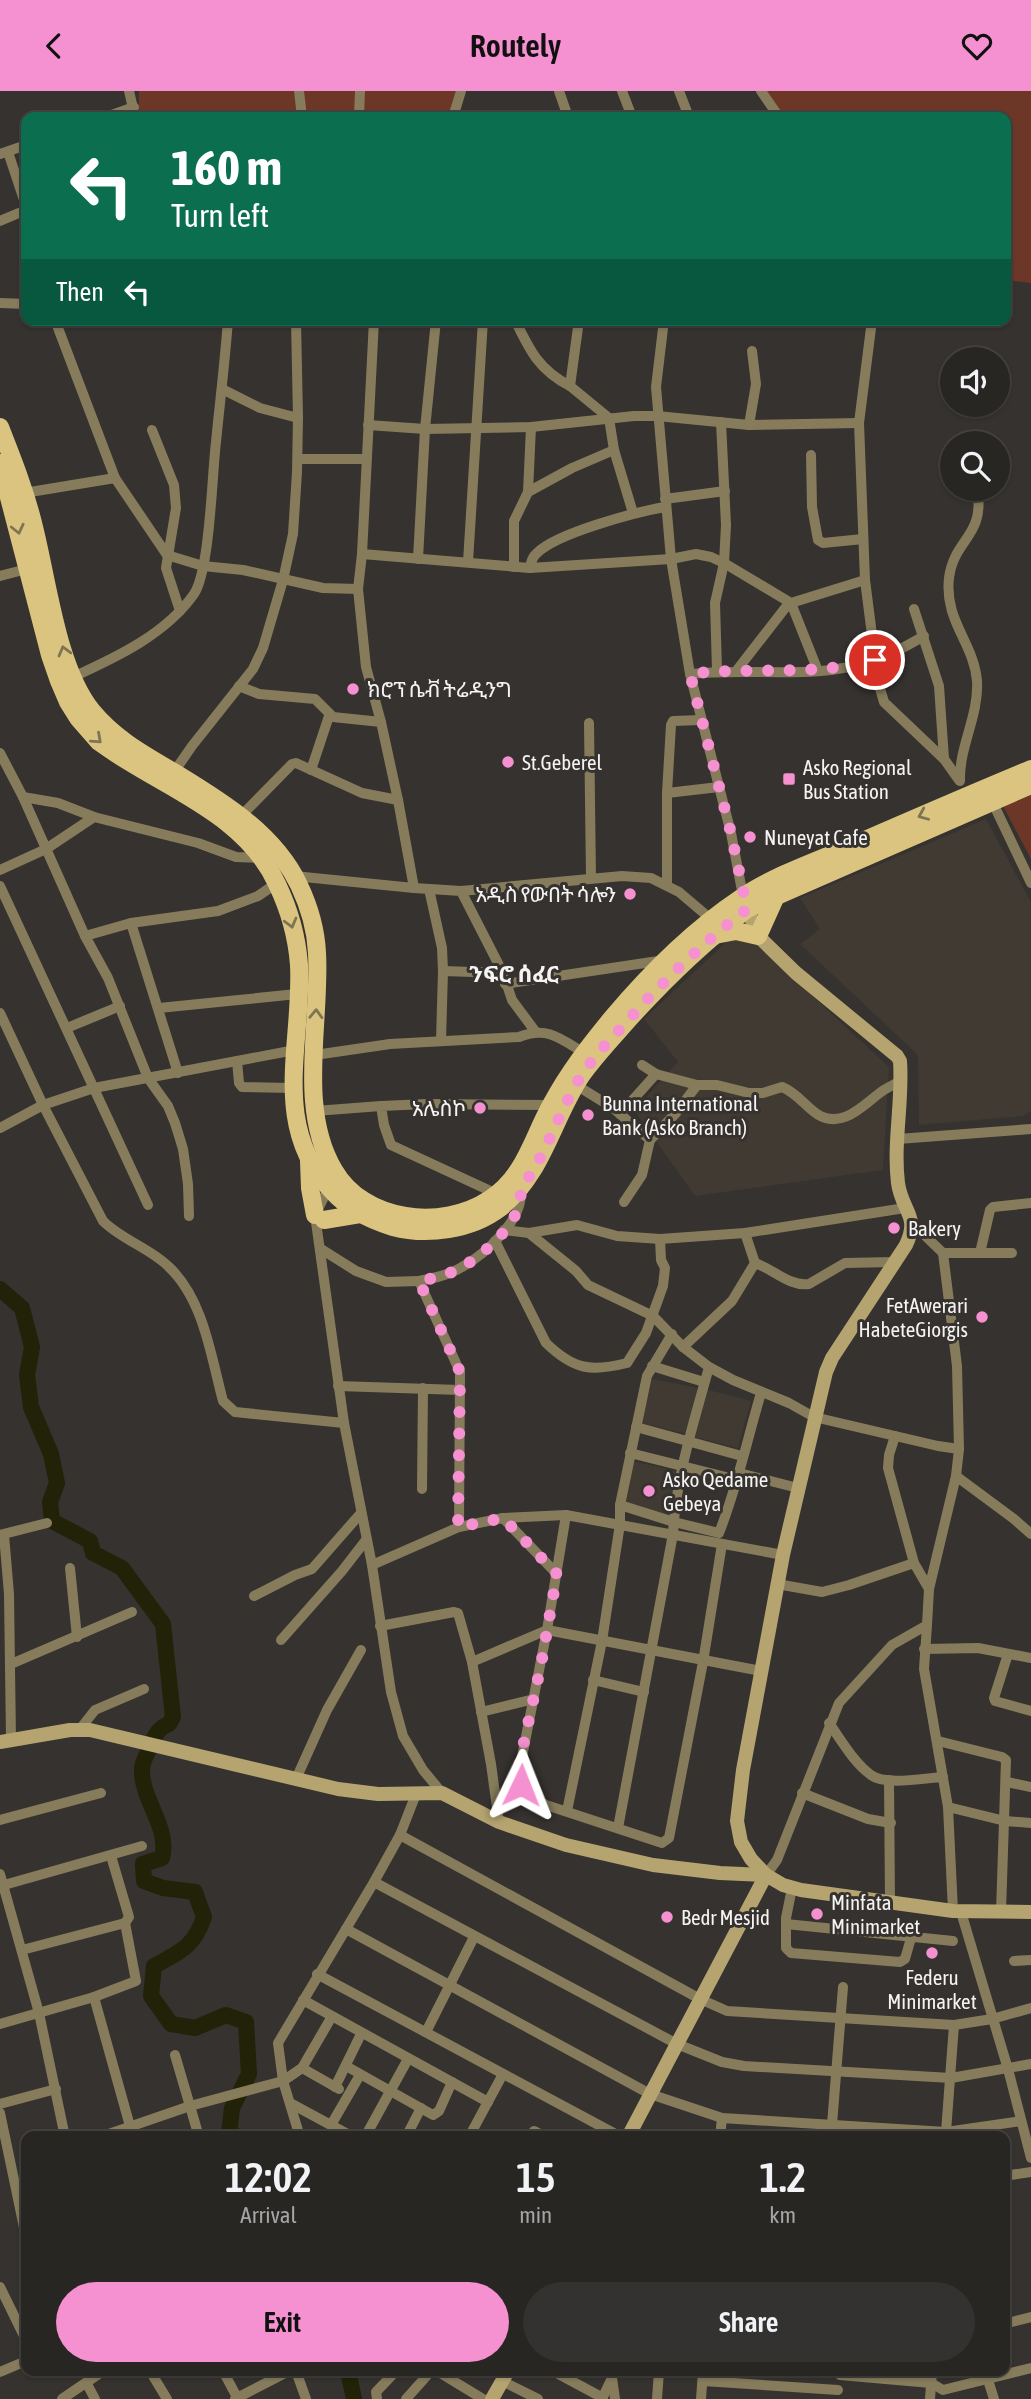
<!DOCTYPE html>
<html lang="en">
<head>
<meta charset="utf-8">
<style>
	:root { --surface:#282623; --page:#343230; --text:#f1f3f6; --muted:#a5a5a6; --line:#444341; --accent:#f590d1 }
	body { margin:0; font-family:"Asap Condensed","Noto Sans Ethiopic",sans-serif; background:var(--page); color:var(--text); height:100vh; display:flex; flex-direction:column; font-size:26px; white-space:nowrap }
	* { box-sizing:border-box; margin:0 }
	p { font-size:23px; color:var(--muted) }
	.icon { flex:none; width:38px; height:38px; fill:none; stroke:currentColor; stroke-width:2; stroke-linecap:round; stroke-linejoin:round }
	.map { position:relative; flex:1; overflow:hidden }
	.panel { position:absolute; left:21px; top:2040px; width:989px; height:245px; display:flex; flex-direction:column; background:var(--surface); border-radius:14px; box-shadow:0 2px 5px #0004,0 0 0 2px var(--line) }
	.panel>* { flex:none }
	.top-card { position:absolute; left:21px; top:21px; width:990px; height:214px; border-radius:14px; box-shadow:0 2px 5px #0004,0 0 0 2px var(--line); background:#0b6e4f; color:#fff; overflow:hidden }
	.fabs { position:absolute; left:940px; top:256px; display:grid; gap:14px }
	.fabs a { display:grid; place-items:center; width:70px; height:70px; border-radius:50%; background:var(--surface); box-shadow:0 2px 5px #0004,0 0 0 2px var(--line); font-size:35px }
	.pin { position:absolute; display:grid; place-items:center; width:60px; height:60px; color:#fff; margin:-30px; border:4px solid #fff; border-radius:50%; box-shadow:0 2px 7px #0007 }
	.me { position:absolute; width:77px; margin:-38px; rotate:2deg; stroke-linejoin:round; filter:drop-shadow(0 0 5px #0008) }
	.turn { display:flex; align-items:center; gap:24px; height:147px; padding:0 35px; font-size:32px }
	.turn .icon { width:91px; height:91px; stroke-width:2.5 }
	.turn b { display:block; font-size:49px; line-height:60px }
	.then { display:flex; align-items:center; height:66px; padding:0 35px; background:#0003; gap:14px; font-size:26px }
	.eta { display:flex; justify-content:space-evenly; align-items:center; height:119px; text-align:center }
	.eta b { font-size:42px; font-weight:600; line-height:49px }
	.cta { display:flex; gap:14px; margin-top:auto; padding:14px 35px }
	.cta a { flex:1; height:80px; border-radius:42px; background:var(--accent); color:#111; font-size:28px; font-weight:600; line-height:80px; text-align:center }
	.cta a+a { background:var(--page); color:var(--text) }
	header { display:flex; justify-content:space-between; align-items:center; height:91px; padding:0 35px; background:var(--accent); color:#111; font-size:32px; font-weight:600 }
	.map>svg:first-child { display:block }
	.built { fill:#403a32 }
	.green { fill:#6d3727 }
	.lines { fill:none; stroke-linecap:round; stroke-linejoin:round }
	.river { stroke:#212207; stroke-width:16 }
	.street { stroke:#867c5b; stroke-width:10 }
	.secondary { stroke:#b5a470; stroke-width:14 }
	.primary { stroke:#dac47f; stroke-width:18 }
	.oneway { stroke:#7f7453 }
	.route { stroke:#f590d1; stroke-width:12; stroke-dasharray:0 21.6 }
	.poi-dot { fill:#f590d1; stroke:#35322f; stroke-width:2.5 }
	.labels { text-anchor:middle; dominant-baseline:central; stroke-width:6; stroke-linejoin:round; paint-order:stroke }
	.poi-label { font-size:21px; fill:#f6f4f2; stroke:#35322f; text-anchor:start }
	.neighbourhood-label { font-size:23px; font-weight:bold; fill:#f6f4f2; stroke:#35322f }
</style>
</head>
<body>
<header><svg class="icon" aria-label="back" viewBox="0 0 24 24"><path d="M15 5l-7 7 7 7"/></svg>Routely<svg class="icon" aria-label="heart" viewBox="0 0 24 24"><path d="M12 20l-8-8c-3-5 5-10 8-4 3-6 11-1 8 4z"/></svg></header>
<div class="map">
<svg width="1031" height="2308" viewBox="0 0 1031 2308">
	<rect width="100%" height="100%" fill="#35322f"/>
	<g class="built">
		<polygon points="986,728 1031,811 1031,1020 1023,1025 919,1034 918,964 800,853 820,838 800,807"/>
		<polygon points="740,838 889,976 883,1079 695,1105 634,1019 678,971 644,928"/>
		<polygon points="652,1288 698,1297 687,1343 642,1332"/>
		<polygon points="705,1298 751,1310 738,1357 695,1346"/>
		<polygon points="632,1370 677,1380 667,1430 622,1420"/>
	</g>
	<g class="green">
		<polygon points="139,0 456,0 448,26 139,26"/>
		<polygon points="763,0 1031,0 1031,192 1006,189 1006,26 783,26"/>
		<polygon points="1031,700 1031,768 1002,713"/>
	</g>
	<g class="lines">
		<g class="river">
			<path d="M0,1198L22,1217L32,1256L27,1284L31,1316L51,1363L57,1392L50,1411L52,1430L90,1450L93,1462L122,1477L163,1533L173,1626L169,1633C160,1636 155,1643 152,1652C149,1660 142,1670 142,1678C141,1709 170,1736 162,1767L143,1773L144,1790L163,1797L195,1801L204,1826C194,1856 180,1861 154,1875L151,1905L171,1933L195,1937L226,1924L246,1931L249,1983L232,2017L229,2043L240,2046"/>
			<polyline points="348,2280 354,2308"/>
		</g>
		<g class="street">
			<polyline points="129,0 135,26"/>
			<polyline points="299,0 302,26"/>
			<polyline points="559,0 568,26"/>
			<polyline points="622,0 632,26"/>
			<polyline points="679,0 689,26"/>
			<polyline points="761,0 779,26"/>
			<polyline points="106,26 134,16"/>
			<polyline points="359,26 360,0"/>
			<polyline points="453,26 461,0"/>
			<polyline points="8,61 26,115"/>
			<polyline points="0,63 26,54"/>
			<polyline points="0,130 26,119"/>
			<polyline points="0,212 26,213"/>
			<polyline points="55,229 115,387"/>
			<path d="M515,229C530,260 539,279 570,295"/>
			<polyline points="579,229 570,295 609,327 614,359 633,422"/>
			<polyline points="664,229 656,296 671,468 690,583 731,742 743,805"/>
			<polyline points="872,229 859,332 865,489 878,591 884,611 944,668 959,689"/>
			<polyline points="222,298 260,317 298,327"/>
			<polyline points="368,334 425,338 531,336 634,325 657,325 749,334 859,332"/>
			<polyline points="749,334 756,293 752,260"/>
			<polyline points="152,339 174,394 176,417 166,477 180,520"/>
			<polyline points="811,364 812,416 818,449 823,452 863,448"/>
			<polyline points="298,368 366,368"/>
			<polyline points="528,401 531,336"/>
			<polyline points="24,402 115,387 167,464 203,475 243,479 323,497 358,498"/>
			<polyline points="665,408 725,400"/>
			<polyline points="362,463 530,477 671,468 696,463 711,466 724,472 791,512 865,489"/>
			<polyline points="418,468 425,338 436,229"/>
			<polyline points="468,471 483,229"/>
			<polyline points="514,476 514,430 528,401 572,377 614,359"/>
			<path d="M530,477C531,471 532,466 537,462C557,442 636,421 665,416"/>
			<polyline points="0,485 27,478"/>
			<polyline points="791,512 818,580"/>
			<polyline points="914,518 939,595 944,668"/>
			<polyline points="717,579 715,512 724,472 726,434 721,331"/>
			<polyline points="737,579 789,512"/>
			<path d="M690,583C751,576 816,590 875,569C892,564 908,554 924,545"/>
			<path d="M73,586C117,566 166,543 194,503C210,479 212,383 216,351C220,310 225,270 228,229"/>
			<polyline points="239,595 259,603 315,608 333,626 381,631"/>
			<polyline points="589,632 591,787"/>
			<polyline points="0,662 23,706 85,845 108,887 148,987 168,1015 175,1032 183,1058 188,1093 189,1125"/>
			<polyline points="311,679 329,625"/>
			<polyline points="174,681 192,655 253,578 263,557 283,489 293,443 297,381 298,327 296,229"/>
			<path d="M960,690C959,655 979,625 977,590C974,552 944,530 949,487C954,447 986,446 977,397"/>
			<polyline points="667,702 671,634 673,630 701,629"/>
			<polyline points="23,706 58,712 94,726 198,752 236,766 260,767"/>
			<polyline points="992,710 1031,792"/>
			<polyline points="241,725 292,673 296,672 362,702 398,709"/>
			<polyline points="0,779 46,758 94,726"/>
			<polyline points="294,785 414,797 398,709 381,631 366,576 358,498 362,463 374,229"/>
			<polyline points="667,793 667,702 719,696"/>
			<polyline points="0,795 148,1114"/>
			<polyline points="414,797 461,800 503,882"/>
			<polyline points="429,798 442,857 443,880"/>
			<polyline points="461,800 622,785 651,787 679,801 712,829"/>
			<polyline points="131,832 178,982"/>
			<polyline points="85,845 131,832 218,820 258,805 277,792"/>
			<polyline points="505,893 665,869"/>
			<polyline points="159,917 297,903"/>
			<path d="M0,922L43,1014L103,1130C122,1149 150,1157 169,1176C204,1209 211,1266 223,1310L235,1321L344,1332"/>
			<polyline points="67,937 120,915"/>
			<polyline points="441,950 443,880 503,882 512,909 535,940"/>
			<path d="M315,964L390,953L519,946C547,935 560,947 584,962"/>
			<polyline points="237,970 239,992 242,996 293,997"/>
			<path d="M642,974L656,983L697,994H717L749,1002H763L782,996C797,1002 804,1014 817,1023C842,1039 863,1014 881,1001C886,997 894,994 900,990"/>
			<polyline points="576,994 613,1017 650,1049 642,1084 624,1111"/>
			<polyline points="315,1020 381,1015"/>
			<polyline points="620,1023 656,983"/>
			<polyline points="0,1037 43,1014 94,997 295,959"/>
			<polyline points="898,1048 1031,1038"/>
			<polyline points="650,1049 676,1022 697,994"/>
			<polyline points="330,1094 315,1124 344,1332 372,1474 391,1601 403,1645 423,1679 442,1702"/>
			<polyline points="497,1103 391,1054 384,1034 381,1015 427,1013 551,1014"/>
			<polyline points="913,1133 943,1162 1012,1162"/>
			<polyline points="504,1139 529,1142 576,1180 588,1194 653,1225 683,1256 709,1276 733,1289 789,1312 814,1326 938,1355 959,1358 956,1385"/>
			<polyline points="529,1142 577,1134 617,1145 660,1148 745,1142 905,1117"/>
			<path d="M495,1150L546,1252C574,1279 591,1281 627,1272L646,1242L663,1195L665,1177L661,1169L660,1148"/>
			<polyline points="321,1158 356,1180 386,1191 419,1190"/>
			<polyline points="943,1162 957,1275 959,1358"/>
			<polyline points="980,1162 990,1119 993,1116 1031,1112"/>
			<path d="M755,1172C773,1178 790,1196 809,1193L845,1172L895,1171"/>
			<polyline points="683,1256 732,1210 755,1172 745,1142"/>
			<polyline points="652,1275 704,1291"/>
			<polyline points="338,1295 460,1299"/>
			<polyline points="636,1336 742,1365"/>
			<polyline points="895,1345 889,1364 888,1377 914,1472 929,1498"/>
			<polyline points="630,1362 738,1389"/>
			<polyline points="739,1382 798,1397"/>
			<polyline points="422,1398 423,1297"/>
			<path d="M620,1414L674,1431L719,1442C737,1397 747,1349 761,1302"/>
			<polyline points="566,1424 547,1539 519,1681 521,1694 529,1705 546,1714 662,1752 669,1747 703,1571 722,1453"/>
			<polyline points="503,1427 557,1483"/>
			<path d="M459,1436L460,1281L419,1190C434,1187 449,1184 462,1176C484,1164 526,1127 520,1099"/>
			<polyline points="0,1444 47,1432"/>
			<polyline points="4,1444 9,1503 11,1649"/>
			<polyline points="372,1474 459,1436 503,1427 566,1424 783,1464"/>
			<polyline points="70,1477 77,1546"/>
			<polyline points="777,1493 822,1501 849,1494 914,1472"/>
			<polyline points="254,1505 295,1484 312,1478 361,1422"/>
			<polyline points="927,1534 924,1578 948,1716 953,1820"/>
			<polyline points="380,1535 454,1521 458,1522 472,1571 491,1673 499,1731"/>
			<polyline points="281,1549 342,1480 366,1449"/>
			<polyline points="924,1558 978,1557 1031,1567"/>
			<polyline points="1008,1563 994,1607 995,1610 1031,1620"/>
			<polyline points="472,1571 547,1539 761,1580"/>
			<polyline points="11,1573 132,1521"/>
			<polyline points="593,1589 644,1601"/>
			<polyline points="481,1621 534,1608"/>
			<path d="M829,1632C841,1649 854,1672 871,1684C885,1695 925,1687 943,1686"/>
			<polyline points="80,1638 95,1619 144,1598"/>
			<polyline points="938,1650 1002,1666 1006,1669 1001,1821"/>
			<polyline points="296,1688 327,1619 361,1559"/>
			<polyline points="889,1689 890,1812"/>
			<polyline points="1007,1691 1031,1696"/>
			<polyline points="802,1702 868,1728 891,1732"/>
			<polyline points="948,1716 1005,1730 1031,1732"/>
			<polyline points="567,1720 602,1550 620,1433 620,1414 647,1285 672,1243"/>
			<polyline points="0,1729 101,1702"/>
			<path d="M618,1737L673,1443C676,1385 694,1331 709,1276"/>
			<polyline points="400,1744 700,1908 727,1920 954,1934 992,1928 1031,1917"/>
			<polyline points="0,1783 39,1922 65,2046"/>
			<polyline points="766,1784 777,1769 839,1612 892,1554 927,1534 929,1498 956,1385 1014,1428 1031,1443"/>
			<polyline points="374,1791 677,1953 722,1971 744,1975 951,1987 1031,1973"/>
			<polyline points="4,1794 142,1755"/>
			<polyline points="792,1797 786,1827 786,1857 791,1862 900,1871 905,1868 911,1847"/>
			<polyline points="961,1821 1008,1978 1031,2067"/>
			<polyline points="786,1833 953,1850"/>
			<polyline points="346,1838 650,2003 722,2027 946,2041 1021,2030"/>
			<polyline points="22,1859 125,1832 129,1826 111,1765"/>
			<polyline points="1014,1870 1031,1869"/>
			<polyline points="317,1883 621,2046"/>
			<polyline points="94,1906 133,2046"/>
			<polyline points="303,1909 488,2011"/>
			<polyline points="0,1933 94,1906 136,1890 125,1832"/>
			<polyline points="426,1941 474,1846"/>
			<polyline points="175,1964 190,2015 283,1990 302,1977 331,1927"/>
			<polyline points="346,1975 433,2024 439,2020 452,1991"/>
			<polyline points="302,1977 339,1998"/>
			<polyline points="335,1996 361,1943"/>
			<polyline points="290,2012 353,2046"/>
			<polyline points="0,2013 56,1998"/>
			<polyline points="0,2022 26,2146"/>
			<polyline points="331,2034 360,1984"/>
			<polyline points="946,2041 954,1934"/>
			<polyline points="100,2046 190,2015 199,2046"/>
			<polyline points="300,2046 283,1990 278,1952 374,1791 400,1744 416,1703"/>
			<polyline points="365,2046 408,1968"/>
			<polyline points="406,2046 421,2017"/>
			<polyline points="469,2046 503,1983"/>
			<polyline points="529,2046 534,2040 546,2046"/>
			<polyline points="720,2046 722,2027"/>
			<polyline points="831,2046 843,1896"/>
			<polyline points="1004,2085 1031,2081"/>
			<polyline points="0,2196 26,2249"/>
			<polyline points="1004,2233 1031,2226"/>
			<polyline points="150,2280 167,2308"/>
			<polyline points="223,2280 238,2308"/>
			<polyline points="296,2280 306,2308"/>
			<polyline points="437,2280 483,2308"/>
			<polyline points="553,2280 603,2307"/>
			<polyline points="0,2281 26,2270"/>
			<polyline points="840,2284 931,2292 943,2299 1031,2277"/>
			<polyline points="612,2287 615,2308"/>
			<polyline points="988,2289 994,2308"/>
			<polyline points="502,2290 538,2308"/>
			<polyline points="703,2290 838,2299"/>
			<polyline points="87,2293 95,2308"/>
			<polyline points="62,2308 103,2280"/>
			<polyline points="235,2308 289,2280"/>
			<polyline points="377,2308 376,2301 396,2280"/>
			<polyline points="406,2308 431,2280"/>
			<polyline points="602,2308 612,2287 612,2280"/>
			<polyline points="657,2308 659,2280"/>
			<polyline points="701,2308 703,2280"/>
			<polyline points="930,2308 932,2280"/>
		</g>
		<g class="secondary">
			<polyline points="0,1651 70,1639 90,1639 338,1698 378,1703 442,1702 499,1731 566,1754 653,1774 720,1782 766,1784 783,1794 801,1799 953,1820 1031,1821"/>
			<path d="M628,2046L766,1784L751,1768L741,1751L737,1730L743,1679L783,1464L826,1281L832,1267L906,1154C920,1124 902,1121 898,1092C893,1052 903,1010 900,970L897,965L796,882L758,845L744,809"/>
			<polyline points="492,2308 508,2280"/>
		</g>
		<g class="primary">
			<path d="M0,336C13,369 26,402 34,436C48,491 57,577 92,620C116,649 145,664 177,683C223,711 275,743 299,794C309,815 316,839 317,862C321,931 297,1017 334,1079C364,1131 442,1140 490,1108C525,1085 532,1048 551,1014C568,982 589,955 612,927C649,883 693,839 741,807C771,786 810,773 844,758C906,731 968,704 1031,678"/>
			<path d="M0,372L50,564L59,590L68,611L78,627L99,651L109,658C167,698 246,724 277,793C289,818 297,846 299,874C303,953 270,1033 331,1099C347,1117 369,1129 393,1136C427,1145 471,1139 500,1117C543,1083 552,1029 581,985C593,968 607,953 621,937C659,894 701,853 747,818L1031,694"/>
			<polyline points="715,844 736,840 758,845 776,805"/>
			<polyline points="309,1070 310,1097 315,1124"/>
			<polyline points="324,1129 360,1123"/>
		</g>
	</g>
	<defs><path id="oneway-chevron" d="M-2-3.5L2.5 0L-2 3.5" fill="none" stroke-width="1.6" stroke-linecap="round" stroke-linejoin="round" transform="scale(1.75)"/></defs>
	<g class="oneway">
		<use href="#oneway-chevron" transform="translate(18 438) rotate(77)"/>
		<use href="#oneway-chevron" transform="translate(64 560) rotate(-105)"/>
		<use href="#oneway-chevron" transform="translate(97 648) rotate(42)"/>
		<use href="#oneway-chevron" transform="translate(923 724) rotate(157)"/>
		<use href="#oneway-chevron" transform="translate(291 832) rotate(75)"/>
		<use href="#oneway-chevron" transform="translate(316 923) rotate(-88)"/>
	</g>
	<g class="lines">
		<path class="route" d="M521,1694L519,1681L520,1669L541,1574L557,1483L503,1427L458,1436L460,1281L419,1190C434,1187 449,1184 462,1176C484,1164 526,1127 520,1099C545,1066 557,1026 578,990C590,970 606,953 622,936C660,893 702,853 747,818L731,742L690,583C753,575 813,586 875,569"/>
	</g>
	<g class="poi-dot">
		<circle cx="353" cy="598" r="7"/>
		<circle cx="508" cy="671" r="7"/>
		<rect x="782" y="681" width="14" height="14" rx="3.5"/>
		<circle cx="750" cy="746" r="7"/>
		<circle cx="630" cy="803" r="7"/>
		<circle cx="480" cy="1017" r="7"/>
		<circle cx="588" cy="1024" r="7"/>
		<circle cx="894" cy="1137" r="7"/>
		<circle cx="982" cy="1226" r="7"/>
		<circle cx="649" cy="1400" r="7"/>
		<circle cx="817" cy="1823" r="7"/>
		<circle cx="667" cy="1826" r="7"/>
		<circle cx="932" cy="1862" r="7"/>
	</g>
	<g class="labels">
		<g class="poi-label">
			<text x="367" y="598">ክሮፕ ሴቭ ትሬዲንግ</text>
			<text x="522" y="671">St.Geberel</text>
			<text x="803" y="676">Asko Regional<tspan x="803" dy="24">Bus Station</tspan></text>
			<text x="764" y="746">Nuneyat Cafe</text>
			<text x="616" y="803" text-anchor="end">አዲስ የውበት ሳሎን</text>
			<text x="602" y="1012">Bunna International<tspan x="602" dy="24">Bank (Asko Branch)</tspan></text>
			<text x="466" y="1017" text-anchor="end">አሌስኮ</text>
			<text x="908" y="1137">Bakery</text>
			<text x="968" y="1214" text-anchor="end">FetAwerari<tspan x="968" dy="24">HabeteGiorgis</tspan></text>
			<text x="663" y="1388">Asko Qedame<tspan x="663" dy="24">Gebeya</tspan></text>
			<text x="831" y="1811">Minfata<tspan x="831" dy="24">Minimarket</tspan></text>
			<text x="681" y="1826">Bedr Mesjid</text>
			<text x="932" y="1886" text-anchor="middle">Federu<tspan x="932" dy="24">Minimarket</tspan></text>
		</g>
		<g class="neighbourhood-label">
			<text x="514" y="883">ንፍሮ ሰፈር</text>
		</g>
	</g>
</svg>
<div class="fabs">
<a><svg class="icon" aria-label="sound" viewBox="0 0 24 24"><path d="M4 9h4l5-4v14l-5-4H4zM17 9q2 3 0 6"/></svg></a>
<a><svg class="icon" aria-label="search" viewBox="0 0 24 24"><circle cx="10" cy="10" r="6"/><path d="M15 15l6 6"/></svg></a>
</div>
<div class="pin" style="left:875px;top:569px;background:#d93025"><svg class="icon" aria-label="arrive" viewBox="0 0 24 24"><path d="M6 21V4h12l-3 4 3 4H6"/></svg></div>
<svg class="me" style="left:521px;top:1694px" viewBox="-20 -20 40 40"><path d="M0-17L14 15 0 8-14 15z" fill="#f590d1" stroke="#fff" stroke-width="4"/></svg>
<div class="top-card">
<div class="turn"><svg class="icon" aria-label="left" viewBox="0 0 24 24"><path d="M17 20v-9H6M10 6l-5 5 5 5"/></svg><div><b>160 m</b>Turn left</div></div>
<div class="then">Then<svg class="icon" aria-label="left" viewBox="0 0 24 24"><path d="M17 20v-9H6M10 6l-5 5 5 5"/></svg></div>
</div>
<section class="panel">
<div class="eta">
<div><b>12:02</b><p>Arrival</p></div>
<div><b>15</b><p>min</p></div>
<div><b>1.2</b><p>km</p></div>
</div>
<div class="cta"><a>Exit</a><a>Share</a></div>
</section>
</div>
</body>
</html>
